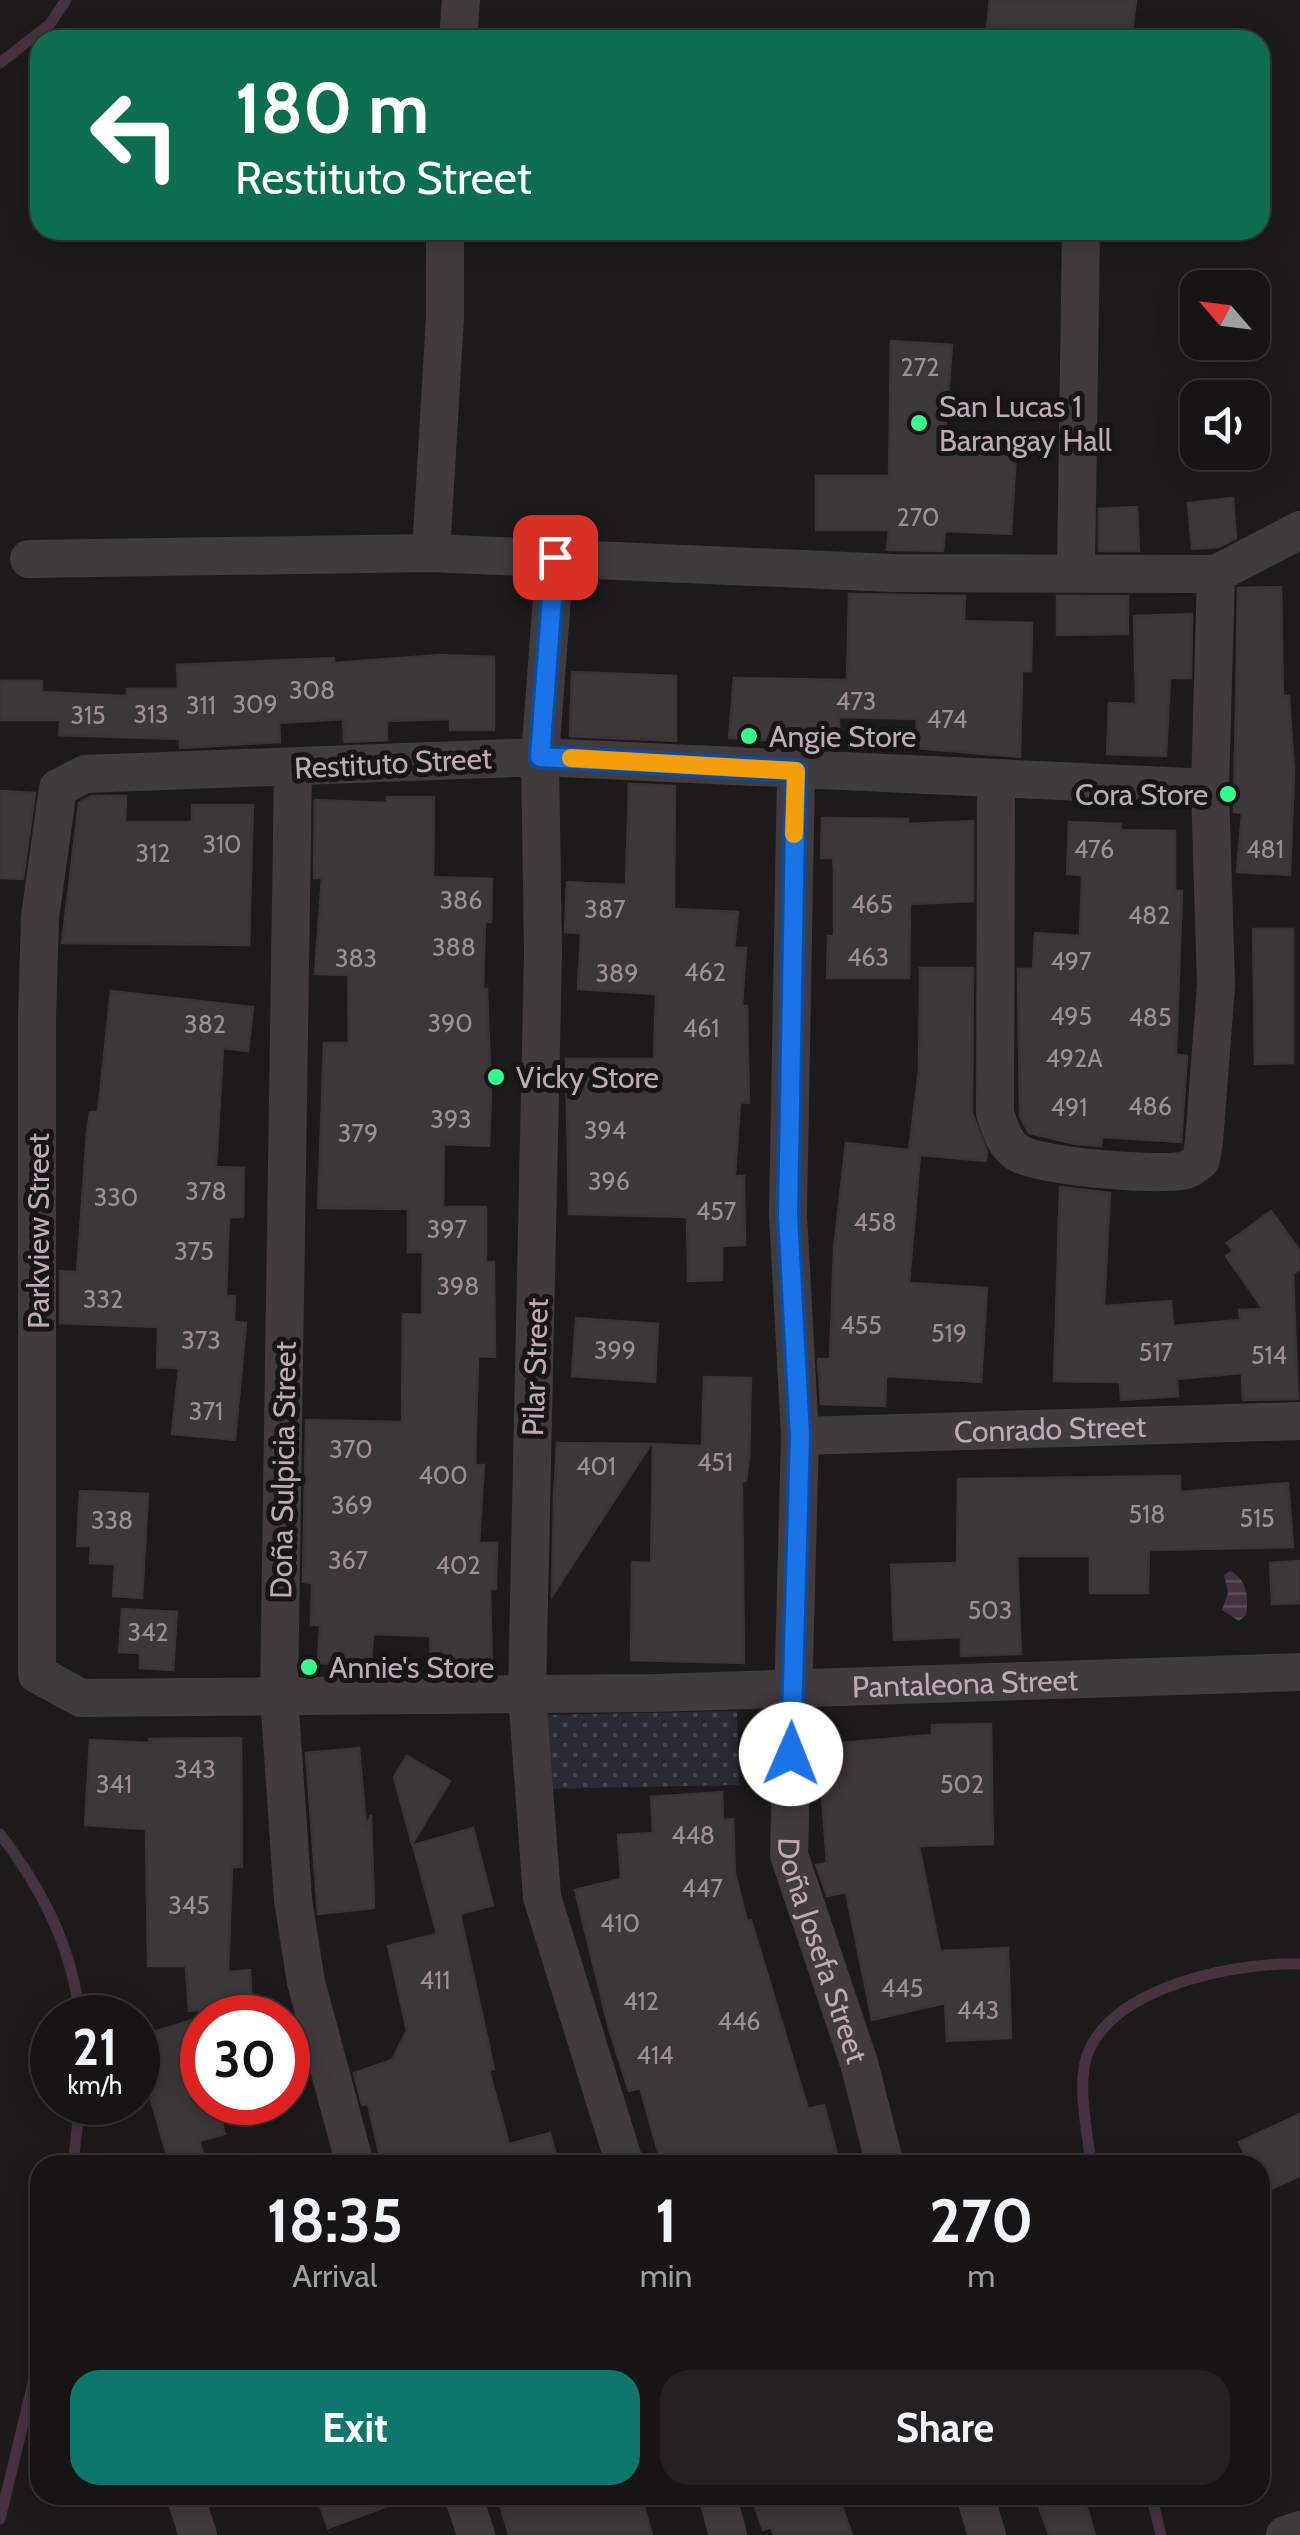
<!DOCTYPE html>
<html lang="en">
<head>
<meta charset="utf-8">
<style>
	:root { --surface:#161414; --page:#232122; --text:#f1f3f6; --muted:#9e9ea0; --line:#353334; --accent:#0f766e }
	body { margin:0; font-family:Cabin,sans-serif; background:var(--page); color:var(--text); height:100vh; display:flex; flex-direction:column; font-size:38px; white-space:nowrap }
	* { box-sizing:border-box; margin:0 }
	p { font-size:32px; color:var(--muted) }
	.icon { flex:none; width:55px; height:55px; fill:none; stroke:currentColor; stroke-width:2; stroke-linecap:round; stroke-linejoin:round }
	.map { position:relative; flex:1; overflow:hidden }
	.panel { position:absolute; left:30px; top:2155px; width:1240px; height:350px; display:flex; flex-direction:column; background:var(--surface); border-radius:30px; box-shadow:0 5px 25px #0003,0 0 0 2px var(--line) }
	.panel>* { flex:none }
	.guide { position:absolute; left:30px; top:30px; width:1240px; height:210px; border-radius:30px; box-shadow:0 5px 25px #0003,0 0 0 2px var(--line); background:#0b6e4f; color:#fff; overflow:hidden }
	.needle { width:65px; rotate:298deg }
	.controls { position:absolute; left:1180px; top:270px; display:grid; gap:20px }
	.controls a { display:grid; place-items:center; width:90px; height:90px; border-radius:20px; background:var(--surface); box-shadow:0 5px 25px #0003,0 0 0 2px var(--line); font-size:50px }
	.speed { position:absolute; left:30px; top:1995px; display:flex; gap:20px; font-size:50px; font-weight:700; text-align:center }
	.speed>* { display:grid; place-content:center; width:130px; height:130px; border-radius:50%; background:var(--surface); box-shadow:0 5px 25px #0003,0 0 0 2px var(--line); line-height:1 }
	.speed small { font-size:25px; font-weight:400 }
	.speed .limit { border:15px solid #d22; background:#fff; color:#111 }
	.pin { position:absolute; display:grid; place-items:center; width:85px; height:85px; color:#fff; margin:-42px; border-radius:20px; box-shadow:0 5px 15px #0006 }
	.me { position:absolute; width:110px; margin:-55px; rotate:1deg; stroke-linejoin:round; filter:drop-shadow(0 0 8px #0008) }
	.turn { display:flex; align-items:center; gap:35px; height:210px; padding:0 40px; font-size:45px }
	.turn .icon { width:130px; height:130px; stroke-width:2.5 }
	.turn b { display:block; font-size:70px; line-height:85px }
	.eta { display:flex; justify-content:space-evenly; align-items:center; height:170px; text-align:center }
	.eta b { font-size:60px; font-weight:700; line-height:70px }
	.primary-button { display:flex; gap:20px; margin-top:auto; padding:20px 40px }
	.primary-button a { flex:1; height:115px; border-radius:30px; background:var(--accent); color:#fff; font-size:40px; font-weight:700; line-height:115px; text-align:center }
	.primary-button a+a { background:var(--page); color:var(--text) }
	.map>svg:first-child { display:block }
	.green { fill:url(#green-dots) }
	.water { fill:url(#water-rules) }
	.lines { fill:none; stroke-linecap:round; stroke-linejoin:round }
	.stream { stroke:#473242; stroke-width:11 }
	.building { fill:#3c3739; stroke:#393435; stroke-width:2.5 }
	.minor { stroke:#423b3e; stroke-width:38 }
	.route-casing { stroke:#114b97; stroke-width:25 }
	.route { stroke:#1a73e8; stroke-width:18 }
	.slow { stroke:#f59e0b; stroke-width:18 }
	.poi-dot { fill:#34fb8b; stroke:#181516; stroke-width:4 }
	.labels { text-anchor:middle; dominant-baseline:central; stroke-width:10; stroke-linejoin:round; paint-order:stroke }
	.number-label { font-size:25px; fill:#9d8f96 }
	.poi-label { font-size:30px; fill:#bdacb5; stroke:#181516; text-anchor:start }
	.street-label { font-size:30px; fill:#bdacb5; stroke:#181516 }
</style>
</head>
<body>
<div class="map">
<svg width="1300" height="2535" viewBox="0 0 1300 2535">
	<defs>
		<pattern id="green-dots" width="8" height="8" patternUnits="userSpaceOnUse" patternTransform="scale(2.5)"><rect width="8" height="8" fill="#2a2a35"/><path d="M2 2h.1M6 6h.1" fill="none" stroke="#474650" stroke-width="1.8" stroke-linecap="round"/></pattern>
		<pattern id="water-rules" width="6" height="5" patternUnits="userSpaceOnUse" patternTransform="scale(2.5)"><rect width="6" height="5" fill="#473242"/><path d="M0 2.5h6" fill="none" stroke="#604d5b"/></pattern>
	</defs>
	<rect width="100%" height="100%" fill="#1d1a1b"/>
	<polygon class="green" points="737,1711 739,1785 541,1789 540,1715"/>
	<path class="water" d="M1230,1571C1247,1579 1249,1597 1246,1615L1239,1621L1222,1610L1228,1593L1224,1575Z"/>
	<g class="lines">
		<g class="stream">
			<polyline points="0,63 50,24 66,0"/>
			<path d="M0,1834C43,1890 72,1947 80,2018"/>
			<polyline points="73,2165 80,2102"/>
			<path d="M1091,2165C1088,2132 1075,2082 1089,2050C1119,1985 1237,1962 1300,1964"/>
			<polyline points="1151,2495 1161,2535"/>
			<polyline points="0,2519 40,2354"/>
		</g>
	</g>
	<g class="building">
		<polygon points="990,0 1136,0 1131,40 1092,40 987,27"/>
		<polygon points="891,341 952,345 944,449 1016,454 1011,534 945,531 943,551 894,550 887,550 889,530 816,530 816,476 889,476"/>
		<polygon points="1233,498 1236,538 1219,547 1192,549 1188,503"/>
		<polygon points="1137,507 1139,551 1099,551 1099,509"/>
		<polygon points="1281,587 1283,696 1289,696 1294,772 1290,875 1237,872 1242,813 1234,812 1238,588"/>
		<polygon points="849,594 965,596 964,621 1032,623 1031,671 1022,671 1020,757 916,748 917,719 839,717 839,735 785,734 784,741 729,738 734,678 847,680"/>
		<polygon points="1057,596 1128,596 1128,634 1057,635"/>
		<polygon points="1192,614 1191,678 1170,678 1166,756 1107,754 1109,703 1136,704 1134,616"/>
		<polygon points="440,655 494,657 494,730 450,730 450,719 387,721 387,740 344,742 343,719 279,723 280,742 180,748 180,739 59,735 60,720 0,720 0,681 42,681 42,692 127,696 127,689 178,689 177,665 334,658 334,663"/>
		<polygon points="572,672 676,676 676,741 570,736"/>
		<polygon points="629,784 675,786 674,909 738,912 734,948 746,948 742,1006 747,1006 749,1103 740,1102 735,1176 744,1176 745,1245 722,1246 722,1280 688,1281 687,1217 569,1214 566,1059 654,1059 656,994 578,989 581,933 565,932 567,882 626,885"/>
		<polygon points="0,791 35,793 23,879 0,878"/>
		<polygon points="91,796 126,796 125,822 192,822 192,805 253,805 249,945 62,943 79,803"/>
		<polygon points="387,797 434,797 433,877 492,879 491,922 485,922 483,989 487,989 491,1096 489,1146 444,1144 443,1207 486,1207 486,1262 494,1262 495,1357 478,1356 475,1465 484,1465 479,1543 497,1543 496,1589 490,1589 492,1667 431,1669 430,1636 373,1634 371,1665 318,1663 320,1625 311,1625 312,1583 303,1582 306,1420 402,1422 403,1314 422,1315 423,1252 408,1252 408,1209 318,1208 324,1043 349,1043 348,975 315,974 322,878 314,878 315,800 387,803"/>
		<polygon points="822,818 908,819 908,824 973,821 973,901 910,904 909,978 827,978 828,936 834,936 834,874 833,858 821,858"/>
		<polygon points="1069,822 1121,824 1121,830 1175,831 1175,891 1182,891 1176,1055 1187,1056 1181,1142 1102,1137 1101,1146 1075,1144 1029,1133 1020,1117 1018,969 1033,969 1035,933 1080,936 1082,875 1067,874"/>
		<polygon points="1253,929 1293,929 1293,1063 1255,1064"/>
		<polygon points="920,968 973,968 972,1113 987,1152 986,1161 920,1155 909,1283 987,1288 981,1382 886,1376 885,1406 821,1404 818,1359 830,1359 834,1249 846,1143 909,1150 919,1071"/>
		<polygon points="111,991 253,1007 248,1051 223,1048 216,1167 244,1168 243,1217 229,1217 226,1296 235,1296 234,1322 246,1323 235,1440 172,1434 179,1368 157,1367 158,1327 60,1323 60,1271 77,1272 87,1133 90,1112 98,1112"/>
		<polygon points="1060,1187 1110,1193 1104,1306 1171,1301 1173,1326 1240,1320 1239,1310 1263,1309 1226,1256 1233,1251 1227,1243 1271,1211 1300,1251 1300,1269 1293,1274 1298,1399 1243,1400 1242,1373 1177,1379 1178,1396 1121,1400 1120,1382 1054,1381"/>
		<polygon points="576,1318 658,1324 655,1382 572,1376"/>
		<polygon points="704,1377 751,1378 749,1458 746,1481 742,1481 744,1663 631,1660 632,1562 651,1563 653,1444 702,1446"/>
		<polygon points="557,1443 651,1444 552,1596 554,1498"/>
		<polygon points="1180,1476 1180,1492 1288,1483 1293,1547 1149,1550 1148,1593 1090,1593 1090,1556 1017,1556 1021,1654 961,1656 961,1637 894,1640 891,1565 957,1563 958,1479"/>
		<polygon points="80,1491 148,1494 142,1598 113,1596 115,1564 90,1563 91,1546 77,1546"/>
		<polygon points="1300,1561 1300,1603 1272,1604 1270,1563"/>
		<polygon points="122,1609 177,1612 173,1670 140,1668 140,1653 119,1652"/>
		<polygon points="991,1724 993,1844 919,1846 940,1951 1008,1948 1011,2038 947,2041 945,2003 872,2020 846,1892 827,1896 816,1865 827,1863 818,1745 932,1735 932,1725"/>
		<polygon points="241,1738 242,1867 232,1867 228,1972 250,1970 252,2005 189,2011 186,1966 148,1966 146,1829 85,1825 90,1740 150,1743 149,1739"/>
		<polygon points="359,1748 366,1825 371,1815 374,1908 318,1914 306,1753"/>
		<polygon points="407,1756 450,1781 412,1844 394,1777"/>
		<polygon points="722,1792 723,1820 733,1819 735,1873 747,1921 751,1920 808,2109 824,2105 840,2165 662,2165 640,2088 629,2091 609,2029 575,1890 621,1879 618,1835 653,1833 651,1797"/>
		<polygon points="473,1828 493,1905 460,1914 494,2069 489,2071 509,2144 550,2133 559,2165 382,2165 368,2104 362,2105 354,2073 392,2060 407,2030 388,1946 437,1934 413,1845"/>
		<polygon points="202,2017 202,2102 216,2102 225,2134 199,2141 205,2160 170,2165 138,2056 138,2037"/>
		<polygon points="1300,2114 1300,2176 1260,2194 1260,2165 1249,2165 1239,2142"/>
		<polygon points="316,2495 407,2495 408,2499 328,2528"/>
		<polygon points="497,2495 641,2495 652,2535 509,2535"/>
		<polygon points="751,2495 838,2495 852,2535 774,2535 771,2527 763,2530"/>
		<polygon points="1035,2495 1083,2495 1095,2535 1049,2535"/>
	</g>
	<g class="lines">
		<g class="minor">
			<polyline points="458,40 461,0"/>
			<polyline points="431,553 445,317 445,230"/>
			<polyline points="555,557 540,757 543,953 527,1694 542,1897 625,2165"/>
			<polyline points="29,559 431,553 893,573 1216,574 1300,530"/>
			<polyline points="1076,571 1081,230"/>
			<polyline points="293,768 279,1695 293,1900 306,1982 355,2165"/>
			<path id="s1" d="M796,771L788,1215L800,1436L789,1855L859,2063L885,2165"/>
			<path d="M996,780L995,1113C1000,1128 1004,1144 1018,1153C1041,1167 1153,1175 1181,1171C1189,1170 1195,1165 1201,1160L1204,1142L1216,986L1210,788L1216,574"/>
			<path id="s2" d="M1210,788L540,757L85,774L58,788L40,917L37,1017V1674L81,1698L655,1693L1300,1672"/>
			<path id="s3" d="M800,1436L1300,1421"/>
			<polyline points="185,2495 198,2535"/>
			<polyline points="463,2495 476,2535"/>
			<polyline points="717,2495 728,2535"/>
			<polyline points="975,2495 987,2535"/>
			<polyline points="1285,2535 1300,2530"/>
		</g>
	</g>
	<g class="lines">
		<defs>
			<polyline id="route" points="555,557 540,757 796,771 788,1215 800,1436 791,1754"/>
		</defs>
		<use href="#route" class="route-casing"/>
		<use href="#route" class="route"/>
		<polyline class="slow" points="571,758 796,771 794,834"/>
	</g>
	<g class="poi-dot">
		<circle cx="919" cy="423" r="10"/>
		<circle cx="749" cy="736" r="10"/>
		<circle cx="1228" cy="794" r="10"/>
		<circle cx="496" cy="1077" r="10"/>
		<circle cx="309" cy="1667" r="10"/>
	</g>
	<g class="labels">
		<g class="number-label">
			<text x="920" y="367">272</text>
			<text x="918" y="517">270</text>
			<text x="312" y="690">308</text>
			<text x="856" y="701">473</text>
			<text x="255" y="704">309</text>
			<text x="201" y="705">311</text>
			<text x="151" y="714">313</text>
			<text x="88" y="715">315</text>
			<text x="947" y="719">474</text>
			<text x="222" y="844">310</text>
			<text x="1094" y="849">476</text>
			<text x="1265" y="849">481</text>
			<text x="153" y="853">312</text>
			<text x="461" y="900">386</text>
			<text x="872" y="904">465</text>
			<text x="605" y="909">387</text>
			<text x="1149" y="915">482</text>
			<text x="454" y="947">388</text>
			<text x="868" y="957">463</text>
			<text x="356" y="958">383</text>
			<text x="1071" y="961">497</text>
			<text x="705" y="972">462</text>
			<text x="617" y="973">389</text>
			<text x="1071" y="1016">495</text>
			<text x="1150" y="1017">485</text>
			<text x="450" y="1023">390</text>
			<text x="205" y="1024">382</text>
			<text x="701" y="1028">461</text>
			<text x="1074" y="1058">492A</text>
			<text x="1150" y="1106">486</text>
			<text x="1069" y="1107">491</text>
			<text x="451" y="1119">393</text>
			<text x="605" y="1130">394</text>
			<text x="358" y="1133">379</text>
			<text x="609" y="1181">396</text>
			<text x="206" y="1191">378</text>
			<text x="116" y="1197">330</text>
			<text x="716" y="1211">457</text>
			<text x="875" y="1222">458</text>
			<text x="447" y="1229">397</text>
			<text x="194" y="1251">375</text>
			<text x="458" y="1286">398</text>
			<text x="103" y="1299">332</text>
			<text x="861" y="1325">455</text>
			<text x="949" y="1333">519</text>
			<text x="201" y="1340">373</text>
			<text x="615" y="1350">399</text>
			<text x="1156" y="1352">517</text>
			<text x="1269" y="1355">514</text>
			<text x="206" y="1411">371</text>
			<text x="351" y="1449">370</text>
			<text x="715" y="1462">451</text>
			<text x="596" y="1466">401</text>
			<text x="443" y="1475">400</text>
			<text x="352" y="1505">369</text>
			<text x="1147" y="1514">518</text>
			<text x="1257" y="1518">515</text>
			<text x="112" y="1520">338</text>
			<text x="348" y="1560">367</text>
			<text x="458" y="1565">402</text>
			<text x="990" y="1610">503</text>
			<text x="148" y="1632">342</text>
			<text x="195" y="1769">343</text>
			<text x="114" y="1784">341</text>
			<text x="962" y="1784">502</text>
			<text x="693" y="1835">448</text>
			<text x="702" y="1888">447</text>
			<text x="189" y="1905">345</text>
			<text x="620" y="1923">410</text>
			<text x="435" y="1980">411</text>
			<text x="902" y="1988">445</text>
			<text x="641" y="2001">412</text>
			<text x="978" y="2010">443</text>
			<text x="739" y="2021">446</text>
			<text x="655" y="2055">414</text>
		</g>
		<g class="poi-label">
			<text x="939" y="406">San Lucas 1<tspan x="939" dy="34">Barangay Hall</tspan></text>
			<text x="769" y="736">Angie Store</text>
			<text x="1208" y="794" text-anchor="end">Cora Store</text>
			<text x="516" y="1077">Vicky Store</text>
			<text x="329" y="1667">Annie's Store</text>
		</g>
		<g class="street-label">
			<text transform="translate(393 763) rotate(-3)">Restituto Street</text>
			<text transform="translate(38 1231) rotate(-90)">Parkview Street</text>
			<text transform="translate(535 1367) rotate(-88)">Pilar Street</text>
			<text stroke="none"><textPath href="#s3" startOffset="250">Conrado Street</textPath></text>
			<text transform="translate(283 1470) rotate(-89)">Doña Sulpicia Street</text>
			<text stroke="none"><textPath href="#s2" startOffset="2978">Pantaleona Street</textPath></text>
			<text stroke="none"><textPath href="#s1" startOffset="1185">Doña Josefa Street</textPath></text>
		</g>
	</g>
</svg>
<div class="controls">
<a><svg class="needle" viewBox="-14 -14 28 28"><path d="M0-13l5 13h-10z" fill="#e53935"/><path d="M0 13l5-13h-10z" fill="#9e9ea0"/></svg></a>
<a><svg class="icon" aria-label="sound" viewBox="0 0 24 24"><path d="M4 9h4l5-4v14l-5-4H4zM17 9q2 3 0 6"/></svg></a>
</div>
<div class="speed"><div>21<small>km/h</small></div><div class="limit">30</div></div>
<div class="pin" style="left:555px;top:557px;background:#d93025"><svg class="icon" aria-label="arrive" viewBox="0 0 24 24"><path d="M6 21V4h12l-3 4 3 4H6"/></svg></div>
<svg class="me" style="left:791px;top:1754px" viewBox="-20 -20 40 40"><circle r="19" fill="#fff"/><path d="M0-13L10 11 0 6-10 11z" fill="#1a73e8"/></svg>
<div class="guide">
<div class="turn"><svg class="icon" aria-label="left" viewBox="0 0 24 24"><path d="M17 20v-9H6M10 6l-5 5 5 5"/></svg><div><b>180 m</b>Restituto Street</div></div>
</div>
<section class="panel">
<div class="eta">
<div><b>18:35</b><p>Arrival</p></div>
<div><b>1</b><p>min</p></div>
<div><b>270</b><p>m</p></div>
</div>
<div class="primary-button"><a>Exit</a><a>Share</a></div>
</section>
</div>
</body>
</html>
